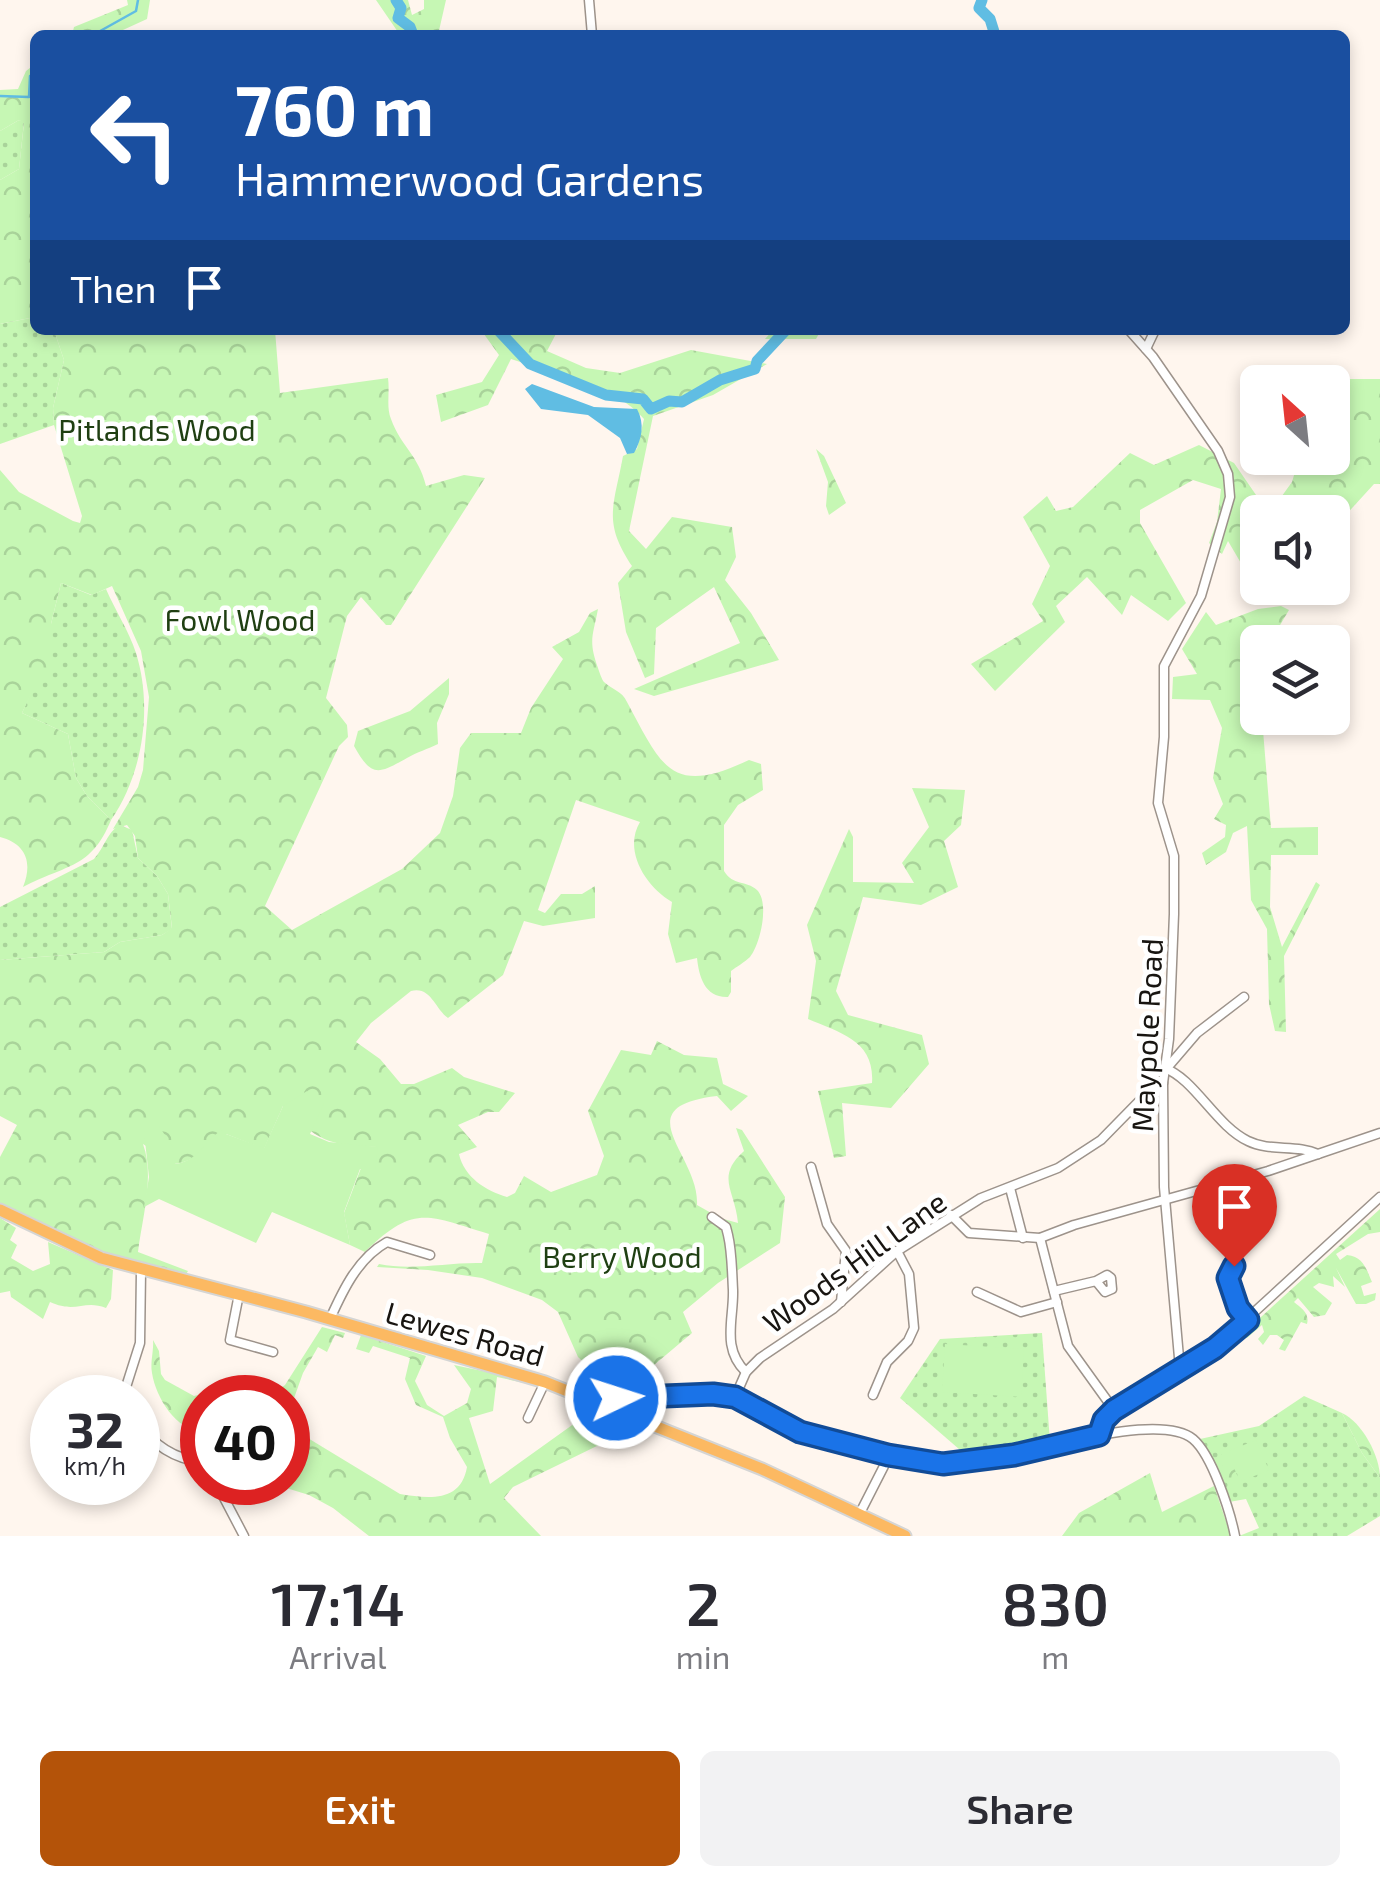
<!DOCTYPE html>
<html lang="en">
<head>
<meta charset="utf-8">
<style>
	:root { --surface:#fff; --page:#f2f2f3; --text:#2b2b33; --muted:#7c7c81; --accent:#b45309 }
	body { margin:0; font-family:"Exo 2",sans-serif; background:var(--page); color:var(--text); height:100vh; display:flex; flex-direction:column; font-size:38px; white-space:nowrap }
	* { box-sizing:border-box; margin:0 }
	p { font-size:32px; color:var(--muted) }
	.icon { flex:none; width:55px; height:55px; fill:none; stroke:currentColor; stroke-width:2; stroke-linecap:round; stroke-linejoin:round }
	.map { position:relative; height:1536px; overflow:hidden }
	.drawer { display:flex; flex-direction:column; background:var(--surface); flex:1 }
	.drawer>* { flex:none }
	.hud { position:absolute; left:30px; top:30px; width:1320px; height:305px; border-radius:15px; box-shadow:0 5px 15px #0003; background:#1a4fa0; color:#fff; overflow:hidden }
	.needle { width:65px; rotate:333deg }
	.buttons { position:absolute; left:1240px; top:365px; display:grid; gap:20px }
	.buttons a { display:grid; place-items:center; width:110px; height:110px; border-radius:15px; background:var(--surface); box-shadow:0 5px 15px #0003; font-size:50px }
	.speed { position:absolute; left:30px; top:1375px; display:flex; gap:20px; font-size:50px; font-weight:700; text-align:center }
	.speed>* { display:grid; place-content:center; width:130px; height:130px; border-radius:50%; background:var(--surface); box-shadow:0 5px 15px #0003; line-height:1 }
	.speed small { font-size:25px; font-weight:400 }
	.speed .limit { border:15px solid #d22; background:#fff; color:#111 }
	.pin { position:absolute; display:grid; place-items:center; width:85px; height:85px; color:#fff; margin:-102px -42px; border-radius:50% 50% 50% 0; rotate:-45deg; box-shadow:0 0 10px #0007 }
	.pin .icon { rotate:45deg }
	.me { position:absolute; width:110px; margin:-55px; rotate:86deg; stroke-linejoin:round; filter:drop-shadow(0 0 8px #0008) }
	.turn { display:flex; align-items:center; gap:35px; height:210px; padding:0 40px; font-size:45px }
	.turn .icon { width:130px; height:130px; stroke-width:2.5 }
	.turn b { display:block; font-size:70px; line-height:85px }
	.then { display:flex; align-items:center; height:95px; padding:0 40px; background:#0003; gap:20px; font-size:38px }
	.eta { display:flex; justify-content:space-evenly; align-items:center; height:170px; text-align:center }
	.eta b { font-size:60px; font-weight:600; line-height:70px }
	.cta { display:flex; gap:20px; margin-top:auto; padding:20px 40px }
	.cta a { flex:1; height:115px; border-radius:15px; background:var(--accent); color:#fff; font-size:40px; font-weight:600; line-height:115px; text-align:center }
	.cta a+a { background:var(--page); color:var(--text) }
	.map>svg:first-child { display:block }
	.grass { fill:url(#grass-dots) }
	.forest { fill:url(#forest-crowns) }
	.garden { fill:#c6f7b4 }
	.water { fill:#60bde3 }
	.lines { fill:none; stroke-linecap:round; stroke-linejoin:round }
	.stream { stroke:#60bde3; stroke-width:2.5 }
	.river { stroke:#60bde3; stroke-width:11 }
	.minor-casing { stroke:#9d938b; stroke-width:11 }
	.highway-casing { stroke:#d5d5d4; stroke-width:15 }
	.minor { stroke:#fff; stroke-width:8 }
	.highway { stroke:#fcb962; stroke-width:11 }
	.route-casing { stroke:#114b97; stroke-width:25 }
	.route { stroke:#1a73e8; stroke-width:18 }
	.labels { text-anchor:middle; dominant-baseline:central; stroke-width:9; stroke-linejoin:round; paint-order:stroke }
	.park-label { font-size:30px; fill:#1f3f12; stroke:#fff }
	.street-label { font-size:30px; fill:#181511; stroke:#fff }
</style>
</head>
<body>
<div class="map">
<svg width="1380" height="1536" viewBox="0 0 1380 1536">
	<defs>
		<pattern id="grass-dots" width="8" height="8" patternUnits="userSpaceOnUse" patternTransform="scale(2.5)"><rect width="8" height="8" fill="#c6f7b4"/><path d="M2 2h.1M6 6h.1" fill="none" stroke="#a9d39a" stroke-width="1.8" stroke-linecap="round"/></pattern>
		<pattern id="forest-crowns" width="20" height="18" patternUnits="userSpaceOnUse" patternTransform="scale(2.5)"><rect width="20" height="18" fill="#c6f7b4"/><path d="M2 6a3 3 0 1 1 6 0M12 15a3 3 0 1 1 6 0" fill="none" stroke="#a9d39a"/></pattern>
	</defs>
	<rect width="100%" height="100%" fill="#fff6ee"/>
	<g class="grass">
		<polygon points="19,120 24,122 19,169 0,180 0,131"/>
		<polygon points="35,317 35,330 54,330 64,360 53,408 54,425 0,444 0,324"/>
		<path d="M61,583L91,595L106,589C115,610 129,631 136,653C153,707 143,774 111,820L87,796L76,778L68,734L22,713L33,688L51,665V624Z"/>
		<path d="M120,825L132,830L138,858L157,876L168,894L172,929L162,935L120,942L104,952L0,960V907L94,859C104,848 108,831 120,825Z"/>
		<polygon points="1042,1333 1050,1442 967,1456 900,1398 940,1339"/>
		<polygon points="1304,1396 1342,1413 1362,1453 1380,1478 1380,1516 1347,1536 1239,1536 1259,1528 1246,1499 1229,1502 1209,1461 1211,1456 1200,1439 1259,1426"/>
	</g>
	<g class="forest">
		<polygon points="127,0 150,0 147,19 112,35 72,35 74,27 128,5"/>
		<polygon points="376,0 408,0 412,15 424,9 424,0 446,0 438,35 400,35"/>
		<polygon points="35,64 35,317 0,324 0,180 19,169 24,123 19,120 0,131 0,90 18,89 26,71"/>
		<path d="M54,330H275L280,393L388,378C390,392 386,407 391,419C401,447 418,454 426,486L464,475L485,478L391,625H386L361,597L347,616L326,698L347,725L348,737L339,746L265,906L292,930L402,869L440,833L453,796L460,748L471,733H521L531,708L563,659L552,647L579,632L590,613L598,609C593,636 588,640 598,668C599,671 602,680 604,682C613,690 622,691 627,702C662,767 671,797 749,760L761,764L763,790L738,805L724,825V871C733,886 746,880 757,890C770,903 760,945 750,957C745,962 736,967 731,971V992L728,997C705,998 699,977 697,958L676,963L668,934L672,902C645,886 623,850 640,822L576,800L538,910L545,913L561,894H582L595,886V918L543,926L524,921L503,975L448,1018C435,1009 431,986 411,991L371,1023L356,1042L380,1059L401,1084H414L452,1068L464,1077L515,1093L499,1112H488L458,1125L477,1147L459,1154C464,1177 486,1191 507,1197L515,1193L524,1176L551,1192L597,1175L604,1156L588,1111L621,1050L651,1055L657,1041L684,1055L717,1058L723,1084L748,1096L731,1111L717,1096C623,1107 700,1155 697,1205L720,1218L738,1223C735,1190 715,1177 744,1151L736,1128L742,1130L785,1197L780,1243L718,1283L683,1312L692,1333L654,1365L633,1374L614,1396L589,1388L594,1372L578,1357L558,1312L542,1300L482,1278L428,1270L377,1267L379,1264C412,1271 448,1262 482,1263L489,1234C428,1216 415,1203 365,1252L350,1245L344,1213L361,1168L377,1147C329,1146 316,1140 283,1106L264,1149L226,1134C211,1146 194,1162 174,1164L143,1144C155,1177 142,1218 138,1252L188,1271L185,1276L101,1252L0,1206V1157L17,1125L0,1116V960L104,952L120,942L162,935L172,928L168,894L157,876L138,858L135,836L127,825L113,829L138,787L143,770L149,697L141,651L112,586L92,595L61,583L51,624L52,665L34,688L22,713L68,734L76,778L87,796L111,820C91,869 67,864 23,887C33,862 26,844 0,837V470L19,492L73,521L80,523L82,516L54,425L53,408L64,360Z"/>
		<path d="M481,330H558L547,351L586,368L620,373L691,350L767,364L713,395L653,416L629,531L646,549L672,517L732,527L736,557L725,580L751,613L779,660L654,696L634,689L740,643L714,587L656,628L654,674L645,678L626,632L618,583L632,566C602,521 614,506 623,456L637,449L644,419C613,383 555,374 511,359L488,405L441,422L436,395L482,382L499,355Z"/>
		<polygon points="773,330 821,330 816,339 765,339"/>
		<polygon points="1348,379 1380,379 1380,484 1374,484 1343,518 1333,541 1332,512 1309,512 1306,504 1281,505 1274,512 1258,512 1257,534 1245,570 1228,541 1222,554 1209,543 1217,522 1221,489 1193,480 1140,510 1140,523 1186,603 1168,621 1131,595 1122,615 1087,577 1056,606 1065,622 995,691 971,664 1043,621 1032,604 1050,566 1023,517 1047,496 1056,511 1073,507 1130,453 1154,465 1199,445 1234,463 1265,508 1274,507 1292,482 1299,458 1332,458 1333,387"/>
		<polygon points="816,449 824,456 846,503 829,515 826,506 828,482"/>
		<polygon points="1281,606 1289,610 1270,642 1258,642 1258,718 1262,718 1271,828 1318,827 1318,855 1271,855 1270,907 1282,947 1316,882 1320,885 1284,956 1286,1032 1275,1031 1269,1004 1267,929 1251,900 1247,826 1233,833 1226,852 1206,865 1202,853 1225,837 1226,825 1214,819 1223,804 1213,778 1222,728 1210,700 1172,699 1173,677 1197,674 1182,649 1206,612 1216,625 1258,609"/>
		<path d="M449,678V694L437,723L438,744C428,749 417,752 407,758C378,774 372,778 354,746L358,731L410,711Z"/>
		<path d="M912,788L965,790L961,825L944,841L958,887L921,905L863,897L836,991L848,1015L922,1035L929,1064L891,1108L842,1103L846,1156L834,1158L818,1091L872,1083C875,1041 841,1033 808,1019L816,961L807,925L849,829L853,837V882L914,883L902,863L929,827Z"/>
		<path d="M1380,1209V1232L1368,1234L1336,1254L1340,1260L1347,1255C1364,1257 1366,1269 1372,1282L1361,1286L1364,1296L1376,1293L1375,1300L1366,1304H1356L1336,1268L1345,1287L1333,1276L1334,1287L1319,1283L1313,1287L1332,1303L1325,1315L1314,1317L1298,1298L1294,1302C1301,1308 1310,1313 1307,1324L1301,1322L1285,1351L1279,1349L1284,1340L1277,1335H1270L1263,1345L1258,1339L1264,1332L1262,1325L1247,1338L1240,1336Z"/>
		<path d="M0,1218L16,1228L10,1240L17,1245L11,1258L33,1271L50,1264L48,1242L113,1270L111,1299L106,1308C84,1299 76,1314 50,1302L43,1319L11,1297L10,1291L0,1293Z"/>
		<polygon points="322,1327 345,1333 343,1338 335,1335 327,1352 318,1347 303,1373 288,1415 288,1398 268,1397 285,1385"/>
		<path d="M361,1335L426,1356L415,1381L427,1405L444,1416L467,1403L471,1389L454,1365L539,1383L538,1386L497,1377L493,1411L469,1418L490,1484L575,1423L583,1415L587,1406L591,1408L580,1426L603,1443L513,1487L504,1498L541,1536H369L333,1508L309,1495L270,1483L288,1482V1426L400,1494C430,1499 461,1502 467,1467L450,1438L443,1417L416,1405L405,1379L410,1358L373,1346L369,1353L356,1349Z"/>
		<path d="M153,1340L159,1351L161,1374L165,1380L194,1396L222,1389L247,1397L202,1398V1432C176,1430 156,1398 152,1373C150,1362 154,1350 153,1340Z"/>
		<path d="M1342,1413C1362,1422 1380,1456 1380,1478L1362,1453Z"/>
		<polygon points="1224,1450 1228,1453 1244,1492 1234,1489 1219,1459"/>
		<polygon points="1150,1473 1162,1512 1214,1486 1231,1536 1062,1536 1079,1513"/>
	</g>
	<g class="garden">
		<path d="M307,1091L325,1101L310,1134L329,1142L378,1147L375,1169H360L344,1212L350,1245L272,1212L256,1243L159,1199L144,1207L149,1177L144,1132L152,1126H159L172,1146L175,1164C200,1161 204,1139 224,1129L226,1134L264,1148L283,1106Z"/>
		<polygon points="945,1344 1024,1349 1021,1397 942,1392"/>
		<polygon points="1256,1440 1269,1470 1242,1481 1229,1451"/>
	</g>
	<path class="water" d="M532,384L594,407L637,409C645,424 642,439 634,453L627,454L620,438L588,415L541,409L525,389Z"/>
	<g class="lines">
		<g class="stream">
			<polyline points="93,35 136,11 138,0"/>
			<polyline points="0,96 29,97 30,76 35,77"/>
		</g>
		<g class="river">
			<polyline points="396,0 401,8 398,18 410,27 413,35"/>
			<polyline points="982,0 979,8 990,19 995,35"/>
			<polyline points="498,330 530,364 606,395 643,399 651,409 669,401 682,402 720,380 755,369 757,361 786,330"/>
		</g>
		<defs>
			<g id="minor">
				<polyline points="589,0 592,35"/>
				<polyline points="1129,330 1153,357 1218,451 1228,474 1230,497 1201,596 1164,666 1164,737 1158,803 1174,856 1174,914 1169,1039 1163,1083 1164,1187 1180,1369"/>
				<polyline points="1146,349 1155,330"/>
				<path d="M1164,1068C1194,1078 1216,1126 1248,1141C1270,1152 1297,1144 1318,1154"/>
				<polyline points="1167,1068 1197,1033 1244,997"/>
				<polyline points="811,1167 827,1224 846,1251 841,1302"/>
				<polyline points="1010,1188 1023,1238"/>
				<polyline points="951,1215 969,1233 1040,1238 1074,1225 1268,1171 1380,1133"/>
				<path d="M712,1217L726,1227L728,1235C732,1252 732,1272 733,1290C734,1319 721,1348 746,1372"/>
				<polyline points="1040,1238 1068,1346 1114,1410"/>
				<polyline points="1235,1266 1228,1278 1237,1308 1248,1320"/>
				<polyline points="1054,1291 1096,1281 1107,1275 1111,1278 1112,1289 1105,1292 1096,1281"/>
				<polyline points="977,1292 1021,1312 1057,1302"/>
				<polyline points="239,1294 230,1340 273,1352"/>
				<path d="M330,1319C343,1290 358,1258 387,1242L430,1255"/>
				<polyline points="873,1395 887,1362 908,1341 914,1328 909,1274 897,1251"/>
				<polyline points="735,1397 746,1372 760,1358 833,1309 897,1251 981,1198 1058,1168 1101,1140 1150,1090 1163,1083"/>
				<polyline points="126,1398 126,1387 140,1343 141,1271"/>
				<path d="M602,1403C620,1388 713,1391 737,1398C759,1404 776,1423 797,1431C828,1444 868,1452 901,1458C924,1462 946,1465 969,1463C1017,1457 1157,1409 1193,1439C1212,1455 1230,1511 1235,1536"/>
				<polyline points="528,1418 545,1382"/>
				<path d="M138,1422C153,1445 175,1459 202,1462"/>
				<polyline points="1099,1435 1103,1420 1114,1410 1215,1348 1380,1197"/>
				<polyline points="221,1482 223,1496 244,1536"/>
				<polyline points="860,1513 884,1466"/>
			</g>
			<polyline id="highway" points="0,1210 101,1258 306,1312 545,1382 762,1469 905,1536"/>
		</defs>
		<use href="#minor" class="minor-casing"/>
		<use href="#highway" class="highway-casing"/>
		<use href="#minor" class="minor"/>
		<use href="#highway" class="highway"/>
	</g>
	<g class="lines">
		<defs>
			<polyline id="route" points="616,1398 713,1394 735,1397 800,1432 888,1455 943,1464 1014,1455 1099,1435 1104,1420 1114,1410 1215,1348 1248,1320 1238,1308 1228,1278 1234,1266"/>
		</defs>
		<use href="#route" class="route-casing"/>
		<use href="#route" class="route"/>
	</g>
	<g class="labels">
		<g class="park-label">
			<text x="157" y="429">Pitlands Wood</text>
			<text x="240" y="619">Fowl Wood</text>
			<text x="622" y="1256">Berry Wood</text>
		</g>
		<g class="street-label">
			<text transform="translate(1146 1035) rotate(-87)">Maypole Road</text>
			<text transform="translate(854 1261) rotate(-36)">Woods Hill Lane</text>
			<text transform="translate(465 1333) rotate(16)">Lewes Road</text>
		</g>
	</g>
</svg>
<div class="buttons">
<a><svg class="needle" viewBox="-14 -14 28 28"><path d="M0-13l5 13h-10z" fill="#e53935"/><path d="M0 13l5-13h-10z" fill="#7c7c81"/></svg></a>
<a><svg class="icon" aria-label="sound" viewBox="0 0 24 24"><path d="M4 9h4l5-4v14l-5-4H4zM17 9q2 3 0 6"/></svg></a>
<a><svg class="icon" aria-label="layers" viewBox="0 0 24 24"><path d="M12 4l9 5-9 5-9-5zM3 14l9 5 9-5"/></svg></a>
</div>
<div class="speed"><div>32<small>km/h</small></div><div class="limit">40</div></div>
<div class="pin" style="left:1234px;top:1266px;background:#d93025"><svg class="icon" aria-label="arrive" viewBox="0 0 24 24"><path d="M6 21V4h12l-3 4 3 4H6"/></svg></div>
<svg class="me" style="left:616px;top:1398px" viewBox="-20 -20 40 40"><circle r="17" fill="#1a73e8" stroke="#fff" stroke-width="3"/><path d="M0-11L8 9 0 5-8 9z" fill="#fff"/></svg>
<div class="hud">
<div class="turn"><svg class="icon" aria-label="left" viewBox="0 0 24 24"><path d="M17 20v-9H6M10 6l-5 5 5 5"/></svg><div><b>760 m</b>Hammerwood Gardens</div></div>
<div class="then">Then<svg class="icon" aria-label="arrive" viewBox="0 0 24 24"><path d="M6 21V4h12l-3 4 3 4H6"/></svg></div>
</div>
</div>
<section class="drawer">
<div class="eta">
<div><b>17:14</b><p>Arrival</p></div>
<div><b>2</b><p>min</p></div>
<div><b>830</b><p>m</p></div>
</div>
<div class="cta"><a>Exit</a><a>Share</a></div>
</section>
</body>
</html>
